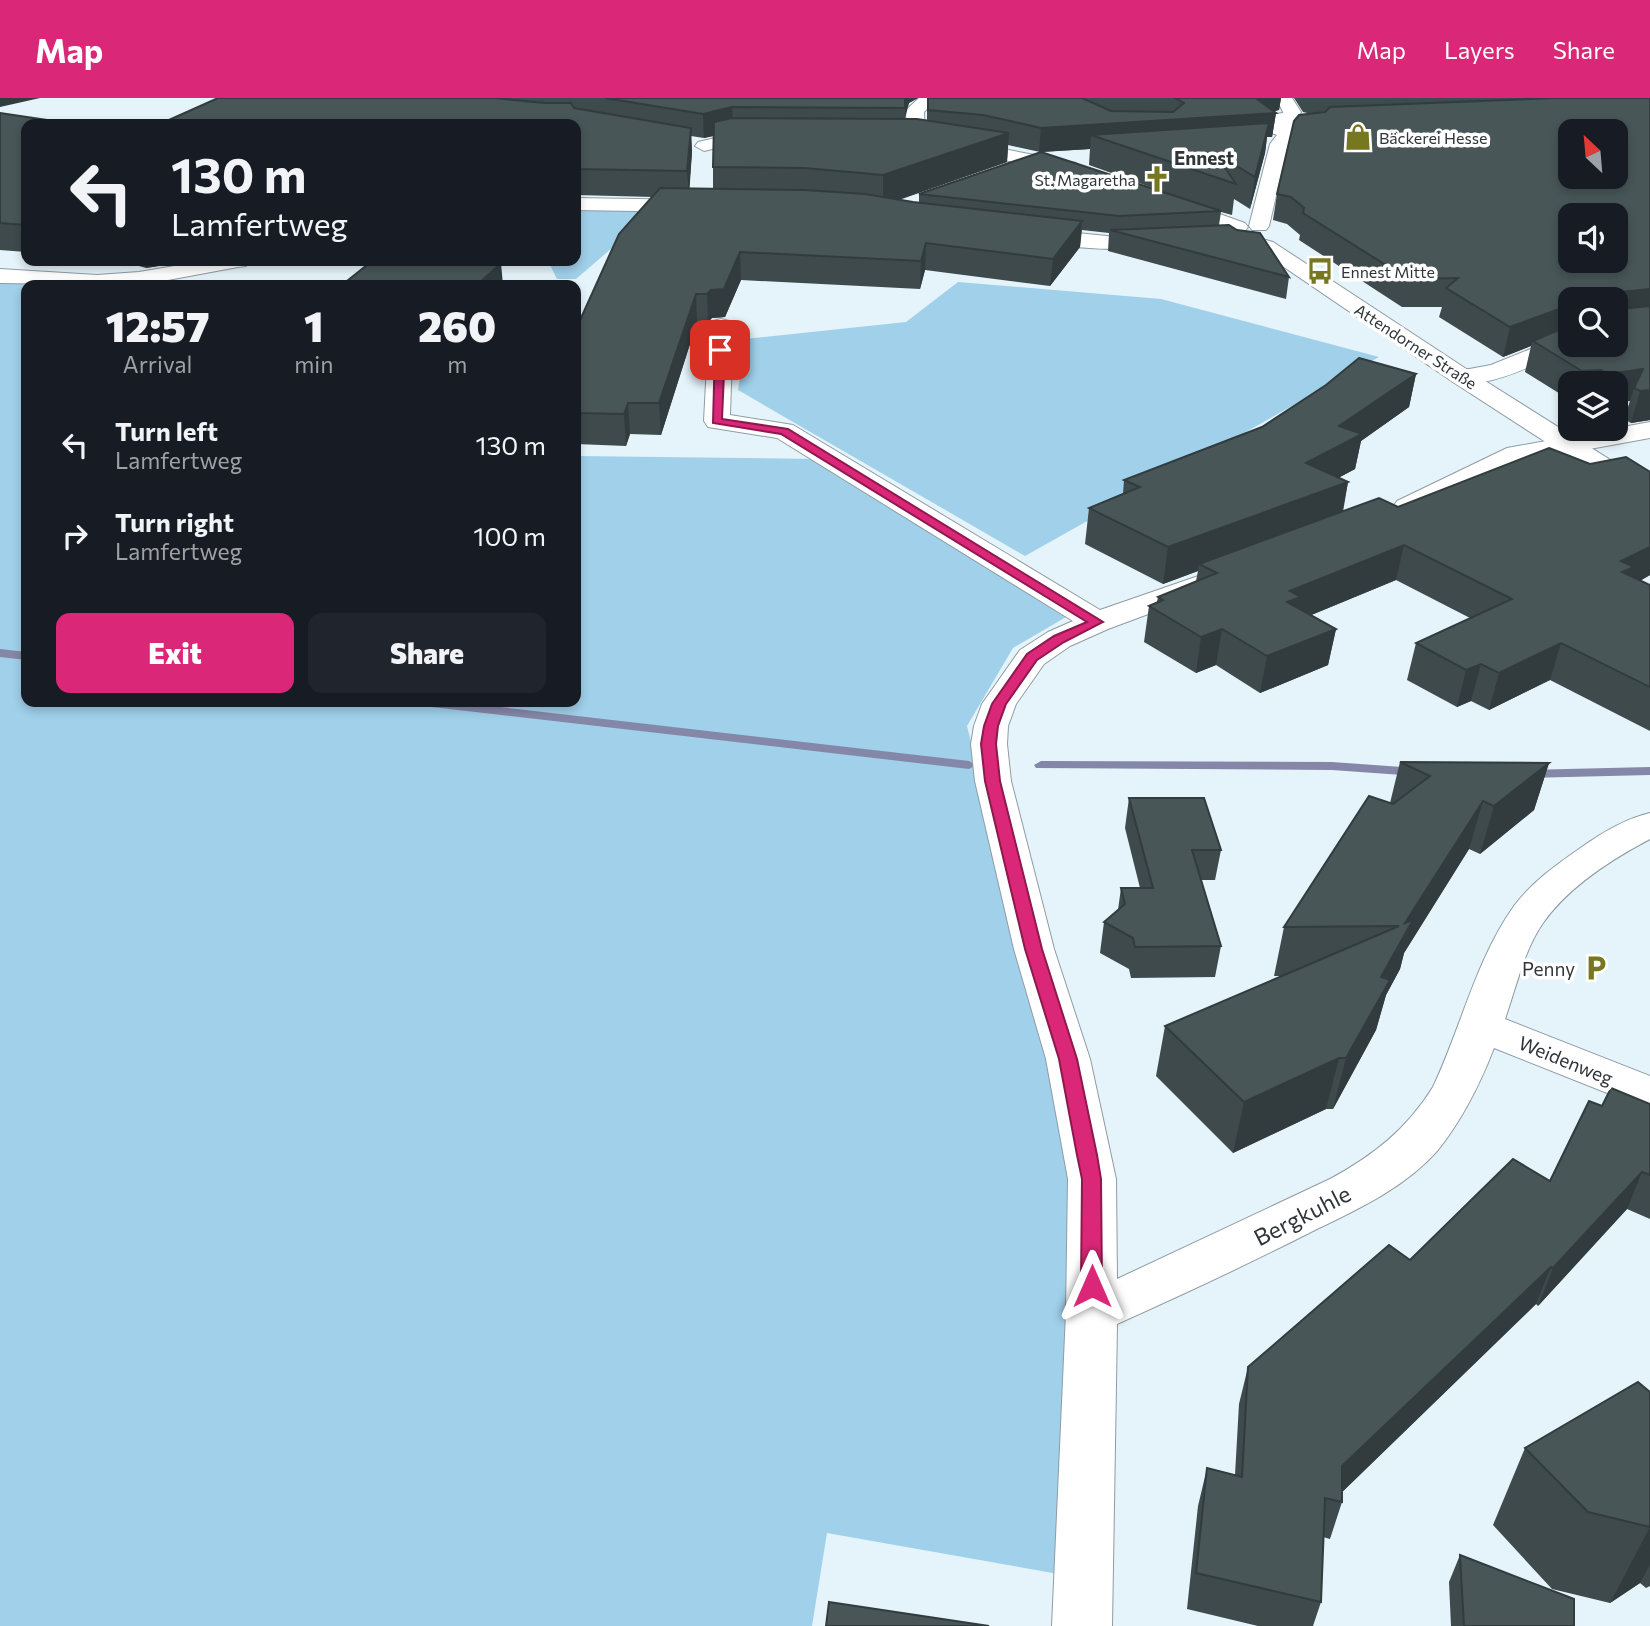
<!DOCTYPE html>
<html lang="en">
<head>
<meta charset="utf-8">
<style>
	:root { --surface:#171b24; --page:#20242c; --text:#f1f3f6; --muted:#9ea1a6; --accent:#db2777 }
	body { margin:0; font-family:Commissioner,sans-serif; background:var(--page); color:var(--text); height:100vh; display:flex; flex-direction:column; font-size:26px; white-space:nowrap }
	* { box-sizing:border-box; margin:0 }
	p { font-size:23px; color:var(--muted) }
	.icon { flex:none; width:38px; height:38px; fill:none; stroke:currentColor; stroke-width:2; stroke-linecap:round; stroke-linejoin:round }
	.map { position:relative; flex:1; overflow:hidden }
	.sheet { position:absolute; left:21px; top:182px; width:560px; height:427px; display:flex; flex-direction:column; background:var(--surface); border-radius:14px; box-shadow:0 4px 10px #0003 }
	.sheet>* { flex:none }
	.guide { position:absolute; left:21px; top:21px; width:560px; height:147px; border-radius:14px; box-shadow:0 4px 10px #0003; background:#171b24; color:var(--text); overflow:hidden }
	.needle { width:46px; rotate:334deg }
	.buttons { position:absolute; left:1558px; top:21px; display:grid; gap:14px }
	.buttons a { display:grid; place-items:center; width:70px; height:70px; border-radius:14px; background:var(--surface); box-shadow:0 4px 10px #0003; font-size:35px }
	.pin { position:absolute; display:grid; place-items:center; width:60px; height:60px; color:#fff; margin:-30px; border-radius:14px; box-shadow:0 4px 10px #0006 }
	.me { position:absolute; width:77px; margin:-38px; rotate:0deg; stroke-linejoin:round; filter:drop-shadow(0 0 5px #0008) }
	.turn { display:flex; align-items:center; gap:24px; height:147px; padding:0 35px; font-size:32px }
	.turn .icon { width:91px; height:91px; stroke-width:2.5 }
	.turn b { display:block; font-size:49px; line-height:60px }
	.eta { display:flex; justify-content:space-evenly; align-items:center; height:119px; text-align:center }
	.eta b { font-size:42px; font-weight:800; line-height:49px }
	.button { display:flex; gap:14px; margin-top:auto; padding:14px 35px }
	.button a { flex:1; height:80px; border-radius:14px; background:var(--accent); color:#fff; font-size:28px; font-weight:800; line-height:80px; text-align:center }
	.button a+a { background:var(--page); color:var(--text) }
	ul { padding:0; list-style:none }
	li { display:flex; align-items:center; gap:21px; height:91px; padding:0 35px }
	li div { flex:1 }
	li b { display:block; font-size:26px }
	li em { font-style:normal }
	header { display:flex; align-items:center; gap:42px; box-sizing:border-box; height:98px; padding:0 35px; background:var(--accent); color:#fff }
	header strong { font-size:33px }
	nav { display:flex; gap:38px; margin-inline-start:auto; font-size:24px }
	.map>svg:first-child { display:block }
	.green { fill:#a0d0ea }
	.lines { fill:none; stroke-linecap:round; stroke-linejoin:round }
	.stream { fill:#8487a7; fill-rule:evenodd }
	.street-casing { stroke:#8f9ca3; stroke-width:2 }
	.secondary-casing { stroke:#8f9ca3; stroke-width:2 }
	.street { fill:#fff; fill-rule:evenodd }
	.secondary { fill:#fff; fill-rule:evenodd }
	.wall { fill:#3e4a4c; fill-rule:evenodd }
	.shaded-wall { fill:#323c3e }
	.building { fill:#485658; stroke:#323c3e; stroke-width:2; fill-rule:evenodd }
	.route { fill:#db2777; stroke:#8e194d; stroke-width:2 }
	.labels { text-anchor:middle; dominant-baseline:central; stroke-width:7; stroke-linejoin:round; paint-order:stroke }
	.far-poi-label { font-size:16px; fill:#2f3538; stroke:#fff; text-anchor:start }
	.far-street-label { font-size:16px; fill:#2f3538; stroke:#fff }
	.far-quarter-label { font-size:19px; font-weight:bold; fill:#2f3538; stroke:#fff }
	.poi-label { font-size:19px; fill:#2f3538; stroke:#fff; text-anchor:end }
	.street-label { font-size:19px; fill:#2f3538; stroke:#fff }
	.near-street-label { font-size:23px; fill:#2f3538; stroke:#fff }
</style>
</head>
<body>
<header>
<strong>Map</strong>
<nav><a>Map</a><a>Layers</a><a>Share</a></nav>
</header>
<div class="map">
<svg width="1650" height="1528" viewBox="0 0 1650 1528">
	<rect width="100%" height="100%" fill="#e5f3fb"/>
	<g class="green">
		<polygon points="576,110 656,112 576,181 557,181 548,163 576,163"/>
		<polygon points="958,184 1161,201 1379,259 1025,458 738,292 745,241 906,224"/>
		<polygon points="0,185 43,187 26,187 26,604 576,604 576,358 818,361 1066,519 1013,550 967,628 1074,1052 1081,1480 827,1435 812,1528 0,1528"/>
	</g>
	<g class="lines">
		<g class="stream">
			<polygon points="0,551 26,554 26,562 0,559"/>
			<polygon points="416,604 457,604 969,663 976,667 969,671 423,608"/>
			<polygon points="1041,663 1332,664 1416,670 1423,674 1416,678 1332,672 1036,670 1034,667"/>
			<polygon points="1650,669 1650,677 1526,680 1519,676 1526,672"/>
		</g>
		<defs>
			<g id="street">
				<polygon points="919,0 938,0 924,14 925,42 916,47 907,42 906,12"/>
				<polygon points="1276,0 1292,0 1301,14 1297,24 1285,24 1283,14"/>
				<polygon points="733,36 764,36 773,41 764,46 733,46 704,53 695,48 698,44"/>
				<polygon points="957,42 1076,65 1085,71 1076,77 951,51 948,47 951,43"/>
				<polygon points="1169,98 1245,125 1248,129 1245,133 1238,135 1162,108 1159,104 1162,100"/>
				<polygon points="576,100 696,102 703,104 706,108 703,112 696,114 576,112"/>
				<path d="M1027,130L1117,139H1166L1169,143L1166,147C1133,156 1053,149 1020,140L1017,136L1020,132Z"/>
				<polygon points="204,163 249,163 246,168 238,169 141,187 0,185 0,171 97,177 139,174"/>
				<path d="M721,221L729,223L733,228L730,317L793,327L1100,512L1207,475L1218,478L1222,484L1218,490L1108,531L1070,548L1044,566L1016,606L1008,628L1007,646L1011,683L1054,851L1090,961L1116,1081L1117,1181L1330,1081C1373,1058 1407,1031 1433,989C1461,930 1476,861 1514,808C1531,785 1556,767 1579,751C1600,736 1624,721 1650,715V741C1612,761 1568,789 1543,825C1524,852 1516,890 1505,921L1650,978V1012L1494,950C1480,986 1462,1022 1438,1052C1404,1091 1354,1113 1309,1135C1246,1167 1182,1197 1117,1226L1112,1528H1052L1066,1215L1068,1081L1046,961L1014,851L975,683L971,646L974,628L982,606L1020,552L1048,534L1073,523L777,340L708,329L704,323L709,228L713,223Z"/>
				<path d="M1570,235V247H1578C1545,261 1489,293 1453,284L1450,279L1453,274L1491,267Z"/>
				<polygon points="1650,324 1650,340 1524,363 1417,415 1407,418 1397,415 1393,409 1397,403 1507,350"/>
			</g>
			<g id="secondary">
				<polygon points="1289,14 1318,20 1349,19 1358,24 1349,29 1324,31 1321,35 1294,39 1288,46 1269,128 1266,132 1252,132 1249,128 1270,46 1277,37 1264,32 1256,25 1264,18"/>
				<polygon points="1266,142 1273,144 1471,274 1650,387 1650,407 1640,405 1453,284 1259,152 1255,148 1259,144"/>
			</g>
		</defs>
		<use href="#street" class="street-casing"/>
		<use href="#secondary" class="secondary-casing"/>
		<use href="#street" class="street"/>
		<use href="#secondary" class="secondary"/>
	</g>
	<g class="wall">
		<path d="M218,0H918L909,5L905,21L927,22V0H1281L1279,12L1274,13L1276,15L1272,39H1267L1265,55L1250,111L1234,101L1232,117L1221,114L1219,127L1289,179L1286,201L1108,153L1109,135L1082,132L1080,149L1050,188L925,172L920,191L741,182L725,219L712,220L708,224H697L661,337L630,336L626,348L576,346V231L653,99L576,97V26ZM691,38L704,40L714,38L713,69V91L689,90L692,54ZM1008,47L1040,54L919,96V105L899,102L1007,64ZM1090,51L1089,67L1195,105L1042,54Z"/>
		<path d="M1294,0H1650V322L1631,325L1624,321L1630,303L1615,285H1570V302L1525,274L1531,248L1503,259L1439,219L1442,209H1402L1299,142L1300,137L1287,126L1273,122L1277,96L1311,16L1303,14ZM1570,201H1615L1570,247Z"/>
		<polygon points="0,15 26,26 26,154 0,152"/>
		<polygon points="122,163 190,163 146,170"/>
		<polygon points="1416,276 1409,309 1361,343 1355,371 1338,380 1348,384 1343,414 1398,409 1590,366 1650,374 1650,477 1640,483 1650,487 1650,633 1550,582 1489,612 1471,603 1457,609 1407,582 1416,545 1470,520 1396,482 1311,517 1336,531 1328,567 1260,595 1216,567 1196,575 1144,544 1149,508 1157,504 1158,499 1196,483 1198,473 1163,486 1085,446 1089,410 1123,396 1124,382"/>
		<polygon points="1400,664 1549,665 1534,712 1480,756 1469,751 1404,855 1400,871 1386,897 1376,932 1333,1011 1326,1011 1233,1055 1156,978 1165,928 1281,878 1274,878 1284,829 1390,705"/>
		<polygon points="1129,700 1221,752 1215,782 1201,782 1221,848 1215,879 1131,880 1129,871 1100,855 1104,824 1118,812 1121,790 1140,790 1125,730"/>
		<polygon points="1650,1006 1650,1121 1627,1111 1538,1208 1536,1206 1342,1394 1342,1404 1330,1441 1323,1439 1321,1504 1313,1528 1258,1528 1187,1511 1198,1408 1207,1370 1235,1377 1239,1306 1248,1269 1410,1162 1550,1083 1602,1008"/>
		<polygon points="1650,1294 1650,1488 1646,1490 1640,1485 1610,1505 1552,1491 1493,1427 1525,1350"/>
		<polygon points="1460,1457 1574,1528 1451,1528 1449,1484"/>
	</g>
	<g class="shaded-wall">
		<polygon points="0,0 40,0 0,9"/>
		<polygon points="905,0 918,0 909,5 905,17"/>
		<polygon points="1258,0 1281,0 1279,12 1267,15 1276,15 1272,39 1267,39 1265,55 1250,111 1255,79 1266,39 1091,37 1090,51 1039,54 1041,30 1255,16 1257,1"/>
		<polygon points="732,9 733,33 704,40 703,16"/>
		<polygon points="691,30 692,54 689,99 687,73"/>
		<polygon points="1009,35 1007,64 883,107 883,77"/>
		<polygon points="1082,123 1080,149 1050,188 1053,161"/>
		<polygon points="926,145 925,172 920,191 921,163"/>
		<polygon points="740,154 741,182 725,219 712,220 708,224 707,196"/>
		<polygon points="144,163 190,163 146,170"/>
		<polygon points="501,165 503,187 477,187"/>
		<polygon points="1650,191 1650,219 1615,223 1621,194"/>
		<polygon points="696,196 697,224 661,337 659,305"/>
		<polygon points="1570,207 1570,233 1533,243 1531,248 1503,259 1510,229"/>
		<polygon points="1643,271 1634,290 1630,303 1615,305 1615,285 1606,285 1608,276"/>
		<polygon points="1416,276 1409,309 1361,343 1355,371 1299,401 1306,365 1339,328"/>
		<polygon points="1650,292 1650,322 1631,325 1640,293"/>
		<polygon points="628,305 630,336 626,348 624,316"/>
		<polygon points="1348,384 1341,420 1199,466 1198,473 1163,486 1168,449"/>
		<polygon points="1404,447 1396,482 1297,523 1281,540 1290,493"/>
		<polygon points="1650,449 1650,477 1610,499 1621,463"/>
		<polygon points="1222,531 1216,567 1196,575 1201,539"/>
		<polygon points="1336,531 1328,567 1260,595 1267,558"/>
		<polygon points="1561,545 1550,582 1489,612 1499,575"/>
		<polygon points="1481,566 1471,603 1457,609 1466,572"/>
		<polygon points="1549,665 1534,712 1480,756 1494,708"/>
		<polygon points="1483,703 1469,751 1404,855 1400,871 1386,897 1376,932 1333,1011 1346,960 1405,825"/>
		<polygon points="1339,960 1326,1011 1233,1055 1244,1004"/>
		<polygon points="1642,1074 1627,1111 1538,1208 1553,1170"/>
		<polygon points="1551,1169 1536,1206 1334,1402 1342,1368"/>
		<polygon points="1650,1429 1650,1467 1640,1485 1610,1505"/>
	</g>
	<g class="building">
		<polygon points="218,0 494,0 545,5 571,5 574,10 691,30 687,73 576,71 576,26 160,26"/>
		<polygon points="605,0 905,0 905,10 732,9 703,16"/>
		<polygon points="928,0 1082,0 1111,13 1173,14 1184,5 1175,0 1258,0 1257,1 1276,15 1041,30 983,17 928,12"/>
		<path d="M1555,0H1650V191L1621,194L1622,211L1650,208V292L1640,293L1634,290L1643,271L1608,276L1601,272L1582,273L1533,243L1570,227V247H1615V201H1570V207L1510,229L1446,190L1458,180L1408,181L1303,115L1304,110L1291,99L1277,96L1294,23L1299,17L1325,14L1330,9ZM1570,33H1615V79H1570ZM1570,117H1615V163H1570Z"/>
		<polygon points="0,15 74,26 26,26 26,127 0,125"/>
		<polygon points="732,20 917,21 1009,35 883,77 805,70 713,69 714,24"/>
		<polygon points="1269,25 1255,79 1215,55 1236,86 1091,37"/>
		<polygon points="1041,54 1221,113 1119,118 919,96"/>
		<polygon points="660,90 805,92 865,96 913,104 1082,123 1053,161 926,145 921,163 740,154 724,191 711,192 707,196 696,196 659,305 628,305 624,316 576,315 576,231 619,136"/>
		<polygon points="1229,127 1237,132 1260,135 1289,179 1110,132"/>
		<polygon points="372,163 468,163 501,165 477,187 342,187"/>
		<polygon points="1359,260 1416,276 1339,328 1362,336 1306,365 1348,384 1168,449 1089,410 1140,389 1124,382 1262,329 1326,287"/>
		<polygon points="1549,350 1590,366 1626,359 1650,374 1650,449 1621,463 1634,469 1622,474 1650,487 1650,589 1561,545 1499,575 1481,566 1466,572 1416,545 1512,501 1404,447 1290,493 1301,499 1287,504 1336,531 1267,558 1222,531 1201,539 1149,508 1163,502 1158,499 1217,475 1199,466 1379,400 1398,409"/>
		<polygon points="1400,664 1549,665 1494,708 1483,703 1405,825 1413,822 1381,879 1390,882 1346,960 1339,960 1244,1004 1165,928 1399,828 1284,829 1369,698 1393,706 1430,678"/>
		<polygon points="1129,700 1204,700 1221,752 1192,752 1221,848 1135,849 1133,840 1104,824 1125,806 1121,790 1153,790"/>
		<polygon points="1611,990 1650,1006 1650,1077 1642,1074 1553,1170 1551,1169 1342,1368 1342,1404 1325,1400 1321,1504 1196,1475 1207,1370 1242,1379 1248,1269 1389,1147 1410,1162 1513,1061 1550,1083 1589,1003 1602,1008"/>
		<polygon points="1638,1284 1650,1294 1650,1429 1588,1414 1525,1350"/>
		<polygon points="1460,1457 1574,1501 1574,1528 1464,1528"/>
		<polygon points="829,1504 989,1528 826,1528"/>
	</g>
	<polygon class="route" points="720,249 725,252 722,321 788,331 1103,524 1064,544 1037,562 1006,606 998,628 996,646 1000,683 1042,851 1077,961 1097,1057 1101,1081 1102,1188 1099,1194 1092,1197 1084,1194 1081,1188 1082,1081 1077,1057 1059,961 1025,851 985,683 981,646 984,628 992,606 1027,556 1054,538 1087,524 781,336 713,325 715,252"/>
	<defs>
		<symbol id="shop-bare" viewBox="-9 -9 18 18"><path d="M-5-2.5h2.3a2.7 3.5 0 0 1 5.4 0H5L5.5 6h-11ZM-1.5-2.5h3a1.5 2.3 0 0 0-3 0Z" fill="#76771e" stroke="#fff" stroke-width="2.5" paint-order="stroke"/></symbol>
		<symbol id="church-bare" viewBox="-9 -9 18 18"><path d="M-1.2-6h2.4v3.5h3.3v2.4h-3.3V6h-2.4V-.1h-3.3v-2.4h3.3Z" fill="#76771e" stroke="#fff" stroke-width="2.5" paint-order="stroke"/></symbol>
		<symbol id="bus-bare" viewBox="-9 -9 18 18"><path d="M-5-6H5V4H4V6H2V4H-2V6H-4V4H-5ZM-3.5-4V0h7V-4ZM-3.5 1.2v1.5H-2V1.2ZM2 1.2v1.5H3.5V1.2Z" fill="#76771e" stroke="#fff" stroke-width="2.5" paint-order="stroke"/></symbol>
		<symbol id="parking-bare" viewBox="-9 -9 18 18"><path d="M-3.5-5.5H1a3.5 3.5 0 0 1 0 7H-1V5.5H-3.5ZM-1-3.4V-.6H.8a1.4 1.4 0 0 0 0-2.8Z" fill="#76771e" stroke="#fff" stroke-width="2.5" paint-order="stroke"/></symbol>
	</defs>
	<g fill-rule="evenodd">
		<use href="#shop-bare" x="1339" y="20" width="38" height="38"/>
		<use href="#church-bare" x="1138" y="62" width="38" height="38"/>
		<use href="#bus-bare" x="1301" y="154" width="38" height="38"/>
		<use href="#parking-bare" x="1577" y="851" width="38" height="38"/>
	</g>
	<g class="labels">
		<g class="far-poi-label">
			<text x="1379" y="39">Bäckerei Hesse</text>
			<text x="1136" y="81" text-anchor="end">St. Magaretha</text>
			<text x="1341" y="173">Ennest Mitte</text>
		</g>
		<g class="far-street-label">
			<text transform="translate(1416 248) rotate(33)">Attendorner Straße</text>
		</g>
		<g class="far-quarter-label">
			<text x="1204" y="59">Ennest</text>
		</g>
		<g class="poi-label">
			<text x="1575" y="870">Penny</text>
		</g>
		<g class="street-label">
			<text transform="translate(1566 962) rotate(22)">Weidenweg</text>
		</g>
		<g class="near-street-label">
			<text transform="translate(1302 1117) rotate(-27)">Bergkuhle</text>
		</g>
	</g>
</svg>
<div class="buttons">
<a><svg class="needle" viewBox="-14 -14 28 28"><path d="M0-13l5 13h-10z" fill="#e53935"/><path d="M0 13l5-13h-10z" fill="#9ea1a6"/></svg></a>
<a><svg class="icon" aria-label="sound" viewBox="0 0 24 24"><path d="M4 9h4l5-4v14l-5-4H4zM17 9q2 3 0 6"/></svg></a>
<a><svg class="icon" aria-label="search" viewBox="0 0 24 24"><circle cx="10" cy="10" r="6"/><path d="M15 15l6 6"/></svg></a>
<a><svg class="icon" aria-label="layers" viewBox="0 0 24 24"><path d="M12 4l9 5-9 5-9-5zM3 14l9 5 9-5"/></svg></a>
</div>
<div class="pin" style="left:720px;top:252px;background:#d93025"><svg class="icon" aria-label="arrive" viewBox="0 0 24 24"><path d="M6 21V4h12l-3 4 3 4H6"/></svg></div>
<svg class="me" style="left:1092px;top:1188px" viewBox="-20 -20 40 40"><path d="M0-17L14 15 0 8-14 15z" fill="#db2777" stroke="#fff" stroke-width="4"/></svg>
<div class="guide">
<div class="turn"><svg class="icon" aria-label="left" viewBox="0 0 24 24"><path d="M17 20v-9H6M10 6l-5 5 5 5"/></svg><div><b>130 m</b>Lamfertweg</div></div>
</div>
<section class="sheet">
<div class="eta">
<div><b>12:57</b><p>Arrival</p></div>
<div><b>1</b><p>min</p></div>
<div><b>260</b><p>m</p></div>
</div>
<ul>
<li><svg class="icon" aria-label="left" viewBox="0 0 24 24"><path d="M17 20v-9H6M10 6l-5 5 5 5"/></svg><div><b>Turn left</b><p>Lamfertweg</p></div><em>130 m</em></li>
<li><svg class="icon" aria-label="right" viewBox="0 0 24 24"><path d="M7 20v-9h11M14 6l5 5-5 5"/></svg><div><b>Turn right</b><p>Lamfertweg</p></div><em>100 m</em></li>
</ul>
<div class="button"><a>Exit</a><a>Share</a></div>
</section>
</div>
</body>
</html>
